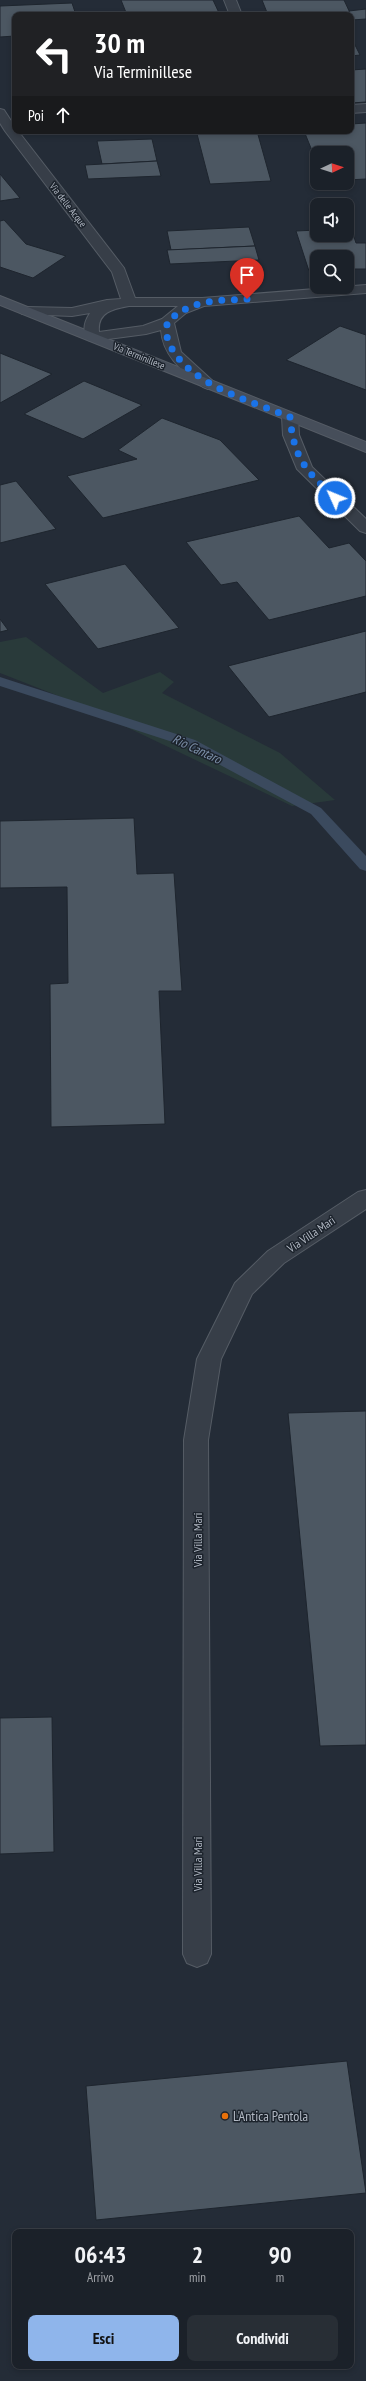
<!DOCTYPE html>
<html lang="it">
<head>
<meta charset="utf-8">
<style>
	:root { --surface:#1b2129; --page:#282e35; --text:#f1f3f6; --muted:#a0a3a8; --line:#393e46; --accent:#8fb5eb }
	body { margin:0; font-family:"PT Sans Narrow",sans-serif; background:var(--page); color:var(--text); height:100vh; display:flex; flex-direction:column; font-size:15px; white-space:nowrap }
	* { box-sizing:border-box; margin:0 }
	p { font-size:13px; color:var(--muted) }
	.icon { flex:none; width:22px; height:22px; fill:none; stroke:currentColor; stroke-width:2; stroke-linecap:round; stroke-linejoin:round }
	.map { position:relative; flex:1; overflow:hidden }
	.drawer { position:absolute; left:12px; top:2229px; width:342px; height:140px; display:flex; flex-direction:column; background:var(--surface); border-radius:8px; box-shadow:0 2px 6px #0003,0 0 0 1px var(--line) }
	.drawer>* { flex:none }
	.guide { position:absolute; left:12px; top:12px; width:342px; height:122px; border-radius:8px; box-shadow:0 2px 6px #0003,0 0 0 1px var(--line); background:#202124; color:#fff; overflow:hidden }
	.needle { width:26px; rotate:86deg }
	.buttons { position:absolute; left:310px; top:146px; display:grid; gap:8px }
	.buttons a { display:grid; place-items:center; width:44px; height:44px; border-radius:8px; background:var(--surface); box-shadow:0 2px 6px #0003,0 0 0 1px var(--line); font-size:20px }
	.pin { position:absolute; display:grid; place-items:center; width:34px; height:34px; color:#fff; margin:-41px -17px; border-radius:50% 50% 50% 0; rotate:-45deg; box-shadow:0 0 4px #0007 }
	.pin .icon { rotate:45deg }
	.me { position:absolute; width:44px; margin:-22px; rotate:314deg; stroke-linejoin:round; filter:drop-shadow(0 0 3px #0008) }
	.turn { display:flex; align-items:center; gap:14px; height:84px; padding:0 16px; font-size:18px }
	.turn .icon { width:52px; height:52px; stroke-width:2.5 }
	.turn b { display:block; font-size:28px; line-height:34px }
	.then { display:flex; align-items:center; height:38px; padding:0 16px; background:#0003; gap:8px; font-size:15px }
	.eta { display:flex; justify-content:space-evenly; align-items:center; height:68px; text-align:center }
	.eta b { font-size:24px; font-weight:700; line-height:28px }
	.primary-button { display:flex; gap:8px; margin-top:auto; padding:8px 16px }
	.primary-button a { flex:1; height:46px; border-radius:8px; background:var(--accent); color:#111; font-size:16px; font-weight:700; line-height:46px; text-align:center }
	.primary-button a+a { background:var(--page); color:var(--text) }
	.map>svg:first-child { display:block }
	.green { fill:#293a3a }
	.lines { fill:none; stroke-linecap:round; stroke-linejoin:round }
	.stream { fill:#3b4a5e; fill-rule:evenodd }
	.building { fill:#4c5762; stroke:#1e252e }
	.minor-casing { stroke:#555c65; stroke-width:2 }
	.secondary-casing { stroke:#555c65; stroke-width:2 }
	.minor { fill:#373e48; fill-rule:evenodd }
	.secondary { fill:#464e5a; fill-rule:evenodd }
	.route { stroke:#1a73e8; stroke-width:7; stroke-dasharray:0 12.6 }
	.food-dot { fill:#e8710a; stroke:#1c232c; stroke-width:1.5 }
	.labels { text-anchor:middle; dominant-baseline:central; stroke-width:3; stroke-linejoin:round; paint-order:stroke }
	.far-street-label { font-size:10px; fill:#b2b9c4; stroke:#1c232c }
	.street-label { font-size:12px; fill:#b2b9c4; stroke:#1c232c }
	.water-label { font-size:13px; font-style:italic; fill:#7d90a9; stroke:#1c232c }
	.near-poi-label { font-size:14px; fill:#b2b9c4; stroke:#1c232c; text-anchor:start }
</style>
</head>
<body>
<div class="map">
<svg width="366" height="2381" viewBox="0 0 366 2381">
	<rect width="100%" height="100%" fill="#242c37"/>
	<polygon class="green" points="26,637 103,693 160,672 174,682 162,693 280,753 335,800 292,806 74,702 0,673 0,642"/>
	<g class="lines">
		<polygon class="stream" points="0,677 195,740 321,808 366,856 366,871 360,869 311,814 185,746 0,686"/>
	</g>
	<g class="building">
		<polygon points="121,0 213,0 220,15 127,15"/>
		<polygon points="262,0 344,0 351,15 268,15"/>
		<polygon points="72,3 76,15 15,15 15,36 0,37 0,6"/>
		<polygon points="366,9 366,19 352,20 349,11"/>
		<polygon points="351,37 360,55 351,56"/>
		<polygon points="366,69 366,102 351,103 351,70"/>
		<polygon points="366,123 366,179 347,180 347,153 317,153 317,163 304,131 351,131 351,124"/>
		<polygon points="257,131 271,181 210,184 197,134"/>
		<polygon points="152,139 157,161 102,164 97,141"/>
		<polygon points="157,161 161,176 88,179 85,165"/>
		<polygon points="0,174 20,198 0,201"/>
		<polygon points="4,220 26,244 66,256 33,278 0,267 0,221"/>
		<polygon points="249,227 255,246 171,250 167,231"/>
		<polygon points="347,228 351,228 356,243 366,243 366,269 347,269 347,257 317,257 317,271 309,271 296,231 317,230 317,235 347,235"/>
		<polygon points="255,246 259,260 170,264 167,250"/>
		<polygon points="340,326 366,335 366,390 286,360"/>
		<polygon points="0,353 52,374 0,403"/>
		<polygon points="84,381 142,405 83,439 24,414"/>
		<polygon points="162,418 220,440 259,480 103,518 67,476 137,459 118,450"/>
		<polygon points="16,481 56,529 0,543 0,485"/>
		<polygon points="299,516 329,548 349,543 366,561 366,596 269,620 237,582 221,585 186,542"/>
		<polygon points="125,564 179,628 98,649 45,584"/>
		<polygon points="0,619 8,630 0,632"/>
		<polygon points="366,631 366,692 269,717 228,666"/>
		<polygon points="134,818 137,874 174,873 182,991 159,991 165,1124 51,1127 50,984 68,983 67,887 0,888 0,821"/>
		<polygon points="366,1411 366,1745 320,1746 288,1413"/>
		<polygon points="52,1717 54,1852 0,1854 0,1718"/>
		<polygon points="347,2061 366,2193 96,2220 86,2086"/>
	</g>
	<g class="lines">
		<defs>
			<g id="minor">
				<polygon points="224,0 236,0 242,15 230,15"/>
				<polygon points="366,104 366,112 351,113 351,105"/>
				<path d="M0,109L4,110L15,127V131H18L124,268L135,298H202L366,285V293L204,306L186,313L174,323L181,352L216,384L208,389L203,387C183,371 163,357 161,330L146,334L93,341L88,340C82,331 84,322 90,313L72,316L22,314L20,311L22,308L27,307L72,308L107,300L121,299L112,272L5,131L0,123ZM129,306H178L162,319L143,326L99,332C97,312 113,309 129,306Z"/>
				<polygon points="290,412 298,417 299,435 312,467 366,519 366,533 360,531 297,469 283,435 282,417"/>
				<polygon points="366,1190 366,1209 284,1263 252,1294 221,1359 208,1440 211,1954 207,1963 197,1967 187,1963 183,1954 184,1440 197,1359 235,1283 268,1251 358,1192"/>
			</g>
			<polygon id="secondary" points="0,296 366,442 366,452 0,305"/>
		</defs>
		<use href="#minor" class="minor-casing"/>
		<use href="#secondary" class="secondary-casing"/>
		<use href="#minor" class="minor"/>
		<use href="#secondary" class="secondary"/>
	</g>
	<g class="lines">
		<path class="route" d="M247,299C214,301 193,299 167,322C167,329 166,338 169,343C188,385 251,401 290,417C294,460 306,470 335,498"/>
	</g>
	<circle class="food-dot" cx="225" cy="2116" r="4"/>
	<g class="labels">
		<g class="far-street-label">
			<text transform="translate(68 205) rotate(52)">Via delle Acque</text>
			<text transform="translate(139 356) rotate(22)">Via Terminillese</text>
		</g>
		<g class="street-label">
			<text transform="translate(311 1234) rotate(-34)">Via Villa Mari</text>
			<text transform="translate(197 1540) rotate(-90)">Via Villa Mari</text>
			<text transform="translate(197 1864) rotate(-90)">Via Villa Mari</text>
		</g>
		<g class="water-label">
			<text transform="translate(197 749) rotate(25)">Rio Cantaro</text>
		</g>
		<g class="near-poi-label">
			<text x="233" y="2116">L'Antica Pentola</text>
		</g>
	</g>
</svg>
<div class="buttons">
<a><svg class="needle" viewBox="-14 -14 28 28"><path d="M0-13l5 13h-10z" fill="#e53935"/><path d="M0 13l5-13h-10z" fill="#a0a3a8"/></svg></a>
<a><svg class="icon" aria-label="sound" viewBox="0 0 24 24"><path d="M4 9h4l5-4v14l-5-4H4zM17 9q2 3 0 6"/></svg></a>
<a><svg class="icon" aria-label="search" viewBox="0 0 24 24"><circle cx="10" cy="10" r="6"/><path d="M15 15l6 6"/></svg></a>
</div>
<div class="pin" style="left:247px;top:299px;background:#d93025"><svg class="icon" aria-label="arrive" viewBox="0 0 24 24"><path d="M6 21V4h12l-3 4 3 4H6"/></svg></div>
<svg class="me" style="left:335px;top:498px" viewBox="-20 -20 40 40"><circle r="17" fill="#1a73e8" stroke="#fff" stroke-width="3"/><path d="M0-11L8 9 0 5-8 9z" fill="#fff"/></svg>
<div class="guide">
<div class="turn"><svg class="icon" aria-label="left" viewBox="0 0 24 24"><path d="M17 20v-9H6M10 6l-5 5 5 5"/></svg><div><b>30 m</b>Via Terminillese</div></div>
<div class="then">Poi<svg class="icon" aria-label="ahead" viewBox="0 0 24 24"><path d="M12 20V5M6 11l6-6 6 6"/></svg></div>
</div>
<section class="drawer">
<div class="eta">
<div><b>06:43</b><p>Arrivo</p></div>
<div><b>2</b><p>min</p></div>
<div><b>90</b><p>m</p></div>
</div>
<div class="primary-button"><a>Esci</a><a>Condividi</a></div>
</section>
</div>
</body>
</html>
